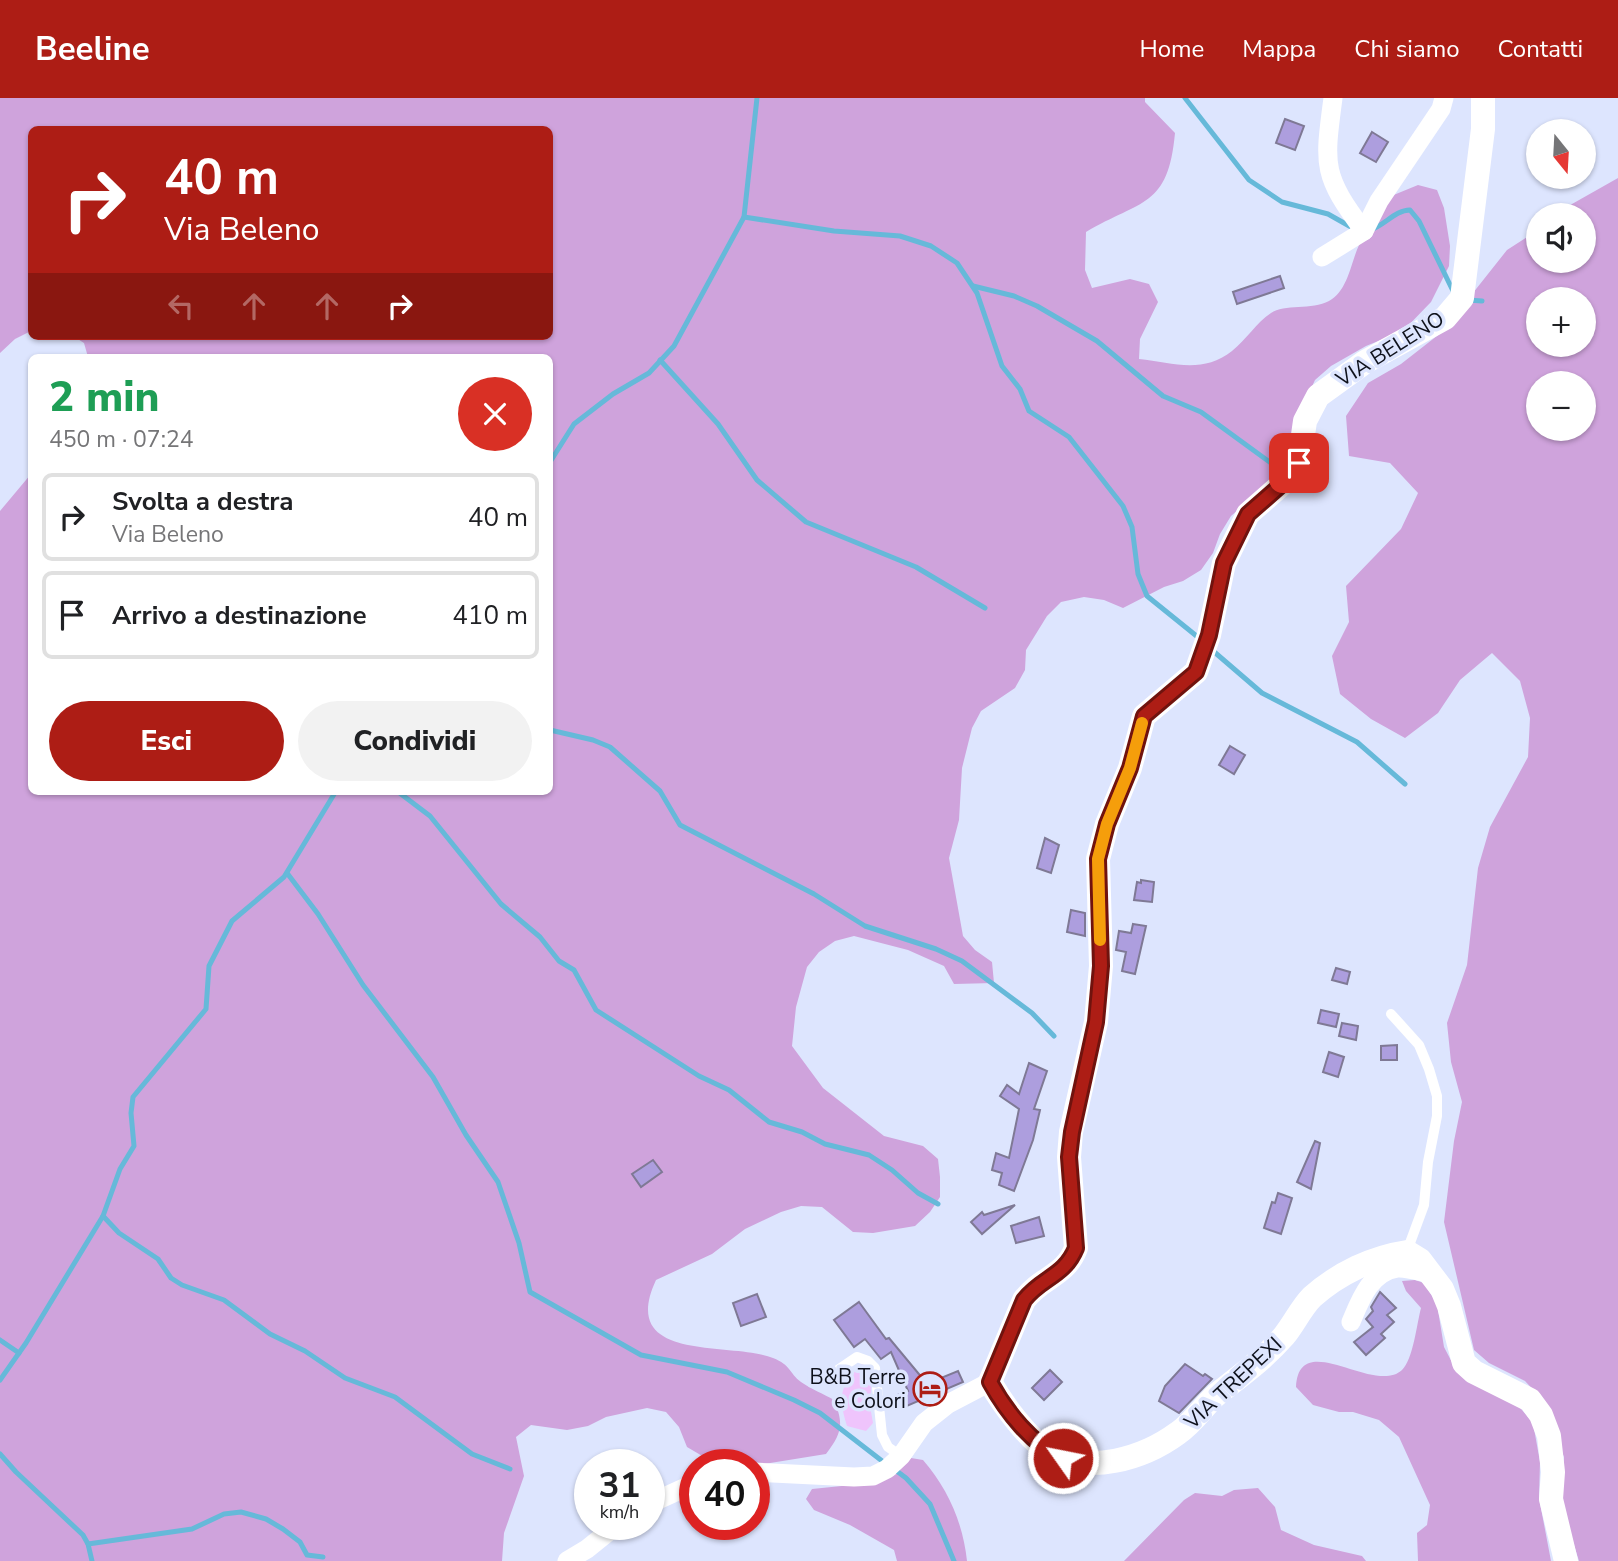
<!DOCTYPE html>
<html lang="it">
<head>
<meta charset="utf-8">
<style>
	:root { --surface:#fff; --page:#f2f2f2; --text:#202124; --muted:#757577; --line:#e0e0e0; --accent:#ad1d15 }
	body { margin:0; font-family:"Nunito Sans",sans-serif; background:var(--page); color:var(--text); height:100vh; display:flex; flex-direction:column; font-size:26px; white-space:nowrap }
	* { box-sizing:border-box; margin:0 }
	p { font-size:23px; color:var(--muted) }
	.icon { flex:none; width:38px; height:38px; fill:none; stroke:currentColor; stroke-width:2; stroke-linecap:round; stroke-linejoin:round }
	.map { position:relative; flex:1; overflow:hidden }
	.side { position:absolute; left:28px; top:256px; width:525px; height:441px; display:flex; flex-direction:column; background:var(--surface); border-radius:10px; box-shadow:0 2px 5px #0004 }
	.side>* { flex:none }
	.guide { position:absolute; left:28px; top:28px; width:525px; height:214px; border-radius:10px; box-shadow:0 2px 5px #0004; background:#ad1d15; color:#fff; overflow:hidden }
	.needle { width:46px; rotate:162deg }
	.fabs { position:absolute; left:1526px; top:21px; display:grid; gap:14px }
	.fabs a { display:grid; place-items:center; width:70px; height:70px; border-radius:50%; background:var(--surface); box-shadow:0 2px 5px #0004; font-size:35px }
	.speed { position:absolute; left:574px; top:1351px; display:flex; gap:14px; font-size:35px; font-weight:700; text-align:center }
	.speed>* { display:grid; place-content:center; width:91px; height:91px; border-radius:50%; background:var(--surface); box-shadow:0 2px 5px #0004; line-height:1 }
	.speed small { font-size:18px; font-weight:400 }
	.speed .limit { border:10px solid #d22; background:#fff; color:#111 }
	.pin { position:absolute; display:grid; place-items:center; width:60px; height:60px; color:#fff; margin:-30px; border-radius:14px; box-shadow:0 4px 10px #0006 }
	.me { position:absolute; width:77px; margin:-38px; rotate:303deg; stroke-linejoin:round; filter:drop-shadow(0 0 5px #0008) }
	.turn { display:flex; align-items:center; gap:24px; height:147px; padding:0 21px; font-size:32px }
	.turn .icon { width:91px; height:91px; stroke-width:2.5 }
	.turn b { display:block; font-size:49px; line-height:60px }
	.lanes { display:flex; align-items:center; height:66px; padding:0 21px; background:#0003; justify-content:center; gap:35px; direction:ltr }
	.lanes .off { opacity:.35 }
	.round { display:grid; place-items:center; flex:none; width:74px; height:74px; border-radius:37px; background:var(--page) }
	.headline { display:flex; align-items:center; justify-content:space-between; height:119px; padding:0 21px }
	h1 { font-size:42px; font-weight:800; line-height:52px; color:#1e9e55 }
	.primary-button { display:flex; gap:14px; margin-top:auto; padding:14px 21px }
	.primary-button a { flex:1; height:80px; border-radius:42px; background:var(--accent); color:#fff; font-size:28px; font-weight:800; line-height:80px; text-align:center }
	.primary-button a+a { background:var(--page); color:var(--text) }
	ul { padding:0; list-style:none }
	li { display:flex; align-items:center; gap:21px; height:88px; margin:0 14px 10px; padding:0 7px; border:4px solid var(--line); border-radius:10px }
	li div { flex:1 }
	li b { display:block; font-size:26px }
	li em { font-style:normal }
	header { display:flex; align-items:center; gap:42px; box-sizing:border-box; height:98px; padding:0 35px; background:var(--accent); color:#fff }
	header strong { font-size:33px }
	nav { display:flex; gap:38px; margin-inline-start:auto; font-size:24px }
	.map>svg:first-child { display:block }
	.green { fill:#efc4fc }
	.forest { fill:#cfa3dc; fill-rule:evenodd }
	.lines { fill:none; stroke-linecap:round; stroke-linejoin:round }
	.stream { stroke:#66b9d9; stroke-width:5 }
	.building { fill:#ad9ede; stroke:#7f7995; stroke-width:2 }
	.service { stroke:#fff; stroke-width:10 }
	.minor { stroke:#fff; stroke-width:19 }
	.tertiary { stroke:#fff; stroke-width:24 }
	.route-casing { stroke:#70130e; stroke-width:18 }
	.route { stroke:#ad1d15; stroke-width:12 }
	.slow { stroke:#f59e0b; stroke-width:12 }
	.labels { text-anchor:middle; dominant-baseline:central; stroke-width:7; stroke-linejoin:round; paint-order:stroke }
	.street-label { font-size:21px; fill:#0e111b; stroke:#dde5fe }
	.poi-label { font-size:21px; fill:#0e111b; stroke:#dde5fe; text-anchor:end }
</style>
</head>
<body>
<header>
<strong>Beeline</strong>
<nav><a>Home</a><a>Mappa</a><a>Chi siamo</a><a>Contatti</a></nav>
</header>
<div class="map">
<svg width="1618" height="1463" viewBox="0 0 1618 1463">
	<rect width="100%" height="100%" fill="#dde5fe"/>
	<path class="green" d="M862,1266L870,1271L872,1276L870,1308L873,1325L866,1333L847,1328C838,1297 839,1290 862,1266Z"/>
	<g class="forest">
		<path d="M0,0H1145V4L1175,35C1168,110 1142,101 1086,134L1085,172L1092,190L1130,181L1149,186L1158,204L1140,241L1139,261C1173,265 1203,276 1232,253C1246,242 1256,225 1271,215C1284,206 1312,212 1329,203C1348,193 1351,164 1359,147C1365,132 1372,117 1379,103L1418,87L1437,92L1444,110L1450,148L1449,168L1431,204L1403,233L1366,248L1331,268L1315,282L1297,321L1295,340L1287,359L1263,390L1231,418L1220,436L1213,455L1201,472L1183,483L1164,489L1123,510L1104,502L1084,499L1061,504L1047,518L1026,552L1025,572L1015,590L981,613L972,630L962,670L959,722L949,760L963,838L975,852L992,864L994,885L954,886L944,868L908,852L854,838L835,843L819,854L807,869L796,909L792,948L823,990L884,1038L923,1048L938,1061L940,1079V1099L930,1114L915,1128L873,1135L853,1134L822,1109L801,1108L781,1114L745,1131L712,1156L656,1182C617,1266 731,1243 773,1260C791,1267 789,1275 801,1284C811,1291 824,1296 834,1302C844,1326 842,1335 826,1356L764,1366L744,1362L704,1359L687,1349L679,1329L666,1314L647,1310L606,1319L588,1328L567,1332L531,1327L516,1339L524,1378L504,1435L502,1463H0V413L31,376L32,693H550V259H88L84,245L73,238H550V32H32L31,233L15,241L0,255Z"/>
		<path d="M1618,80V1463H1579L1562,1409L1564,1359L1539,1298L1525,1283L1489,1265L1474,1252L1444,1124L1454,1043L1462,1004L1451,964L1447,925L1467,867L1478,770L1490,729L1528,659L1530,620L1520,583L1492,555L1460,582L1438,615L1405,640L1371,621L1340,596L1332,558L1349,524L1346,488L1401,431L1418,395L1390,365L1349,358L1346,318L1368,285L1401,266L1442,234L1507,152L1538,132V163H1584V117H1558L1572,106ZM1538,201H1584V247H1538ZM1538,285H1584V331H1538Z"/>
		<path d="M1415,1182L1424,1185L1437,1206L1444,1249L1457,1274L1517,1306L1533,1325L1540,1364L1539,1400L1551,1463H1418L1417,1435L1427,1427L1430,1407L1399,1339L1379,1322L1353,1314H1339L1313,1307L1296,1289C1299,1229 1374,1298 1402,1272C1413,1262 1417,1225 1421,1210L1406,1193L1402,1183Z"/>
		<path d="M911,1360L923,1362C948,1391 963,1425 967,1463H897L894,1452L850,1427L814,1412L806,1401L812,1391L871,1385L895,1377Z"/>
		<polygon points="1258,1390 1275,1409 1281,1432 1314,1447 1362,1458 1366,1463 1124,1463 1184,1402 1195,1395 1222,1398 1234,1392"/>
	</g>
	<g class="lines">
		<g class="stream">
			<polyline points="1185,0 1249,82 1282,104 1328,116 1351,129"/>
			<polyline points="744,119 834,133 900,138 931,148 957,165 977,195 1002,268 1020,291 1029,313 1069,339 1123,408 1132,429 1138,476 1147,498 1199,540"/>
			<path d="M1370,132C1384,128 1395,112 1410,112L1419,123L1454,195"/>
			<polyline points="973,188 1014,198 1037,208 1097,243 1163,298 1201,314 1271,365"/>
			<polyline points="1468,202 1482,203"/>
			<polyline points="660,262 718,326 757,382 806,424 916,469 985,510"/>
			<polyline points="550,364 574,326 613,296 649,275 674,248 744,119 757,0"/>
			<polyline points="1212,552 1262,595 1357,644 1405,686"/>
			<polyline points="550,632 593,642 610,649 660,693 680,727 814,796 865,828 936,851 962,863 1032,915 1054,938"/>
			<polyline points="397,693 430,718 501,806 540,839 559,863 574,872 596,912 699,978 729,992 769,1024 802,1034 825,1046 869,1057 892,1072 918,1095 938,1106"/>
			<polyline points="287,775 318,816 363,887 433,979 466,1037 498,1084 519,1145 530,1194 641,1257 727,1274 794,1302 820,1315 886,1366"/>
			<polyline points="103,1118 119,1135 158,1161 171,1180 182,1187 224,1202 270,1236 305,1253 345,1280 395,1299 472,1356 510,1371"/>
			<polyline points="0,1242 19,1255"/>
			<polyline points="0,1282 26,1245 103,1118 120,1071 134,1048 131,1015 133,999 206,911 209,868 232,823 284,779 336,693"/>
			<polyline points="0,1356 16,1374 83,1437 88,1446 92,1463"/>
			<polyline points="894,1371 906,1380 930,1406 954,1463"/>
			<polyline points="88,1446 192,1431 224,1416 241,1414 266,1421 283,1431 300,1444 307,1457 323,1459"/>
		</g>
	</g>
	<g class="building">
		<polygon points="1285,21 1304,28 1295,52 1276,45"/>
		<polygon points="1372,34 1388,44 1376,64 1360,55"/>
		<polygon points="1280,178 1284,190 1237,206 1233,194"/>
		<polygon points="1230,648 1245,657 1234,676 1219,667"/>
		<polygon points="1045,740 1059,747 1051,775 1037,770"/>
		<polygon points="1141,782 1154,784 1152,804 1134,802 1137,784 1141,785"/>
		<polygon points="1071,812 1085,815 1085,838 1067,834"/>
		<polygon points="1133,826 1146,828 1135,876 1122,873 1126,854 1116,852 1119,833 1131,835"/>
		<polygon points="1336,870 1350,874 1347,886 1332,882"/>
		<polygon points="1321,912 1339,916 1336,929 1318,925"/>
		<polygon points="1342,925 1358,928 1356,942 1339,938"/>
		<polygon points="1397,947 1397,962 1381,962 1381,948"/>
		<polygon points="1329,954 1344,959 1338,979 1323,974"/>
		<polygon points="1029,965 1047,973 1034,1011 1040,1012 1033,1042 1014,1093 999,1087 1002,1075 992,1072 996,1055 1009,1060 1019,1011 1000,998 1007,987 1019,996"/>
		<polygon points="1315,1043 1320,1045 1311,1091 1297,1084"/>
		<polygon points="653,1062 662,1074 641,1089 632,1076"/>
		<polygon points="1278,1095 1292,1100 1281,1136 1264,1130 1272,1104 1275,1105"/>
		<polygon points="1015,1107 982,1136 971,1124 982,1114 984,1117"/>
		<polygon points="1039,1119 1044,1138 1016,1145 1011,1128"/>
		<polygon points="1380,1194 1396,1210 1387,1217 1394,1224 1381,1236 1385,1240 1366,1257 1354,1244 1373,1229 1366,1221 1373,1213 1371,1209"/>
		<polygon points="757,1196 766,1219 741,1228 733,1205"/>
		<polygon points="859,1204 886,1241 889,1240 933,1293 931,1284 958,1273 963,1284 902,1310 897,1297 908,1293 891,1254 881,1261 865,1241 854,1249 834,1222"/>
		<polygon points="1185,1266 1203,1278 1205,1276 1212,1281 1179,1315 1159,1303 1165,1288"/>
		<polygon points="1050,1272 1062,1284 1044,1302 1032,1290"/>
	</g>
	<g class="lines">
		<g class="service">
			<polyline points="1391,916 1419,947 1429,971 1437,998 1437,1018 1428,1064 1424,1107 1407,1153"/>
			<polyline points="826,1280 857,1259 868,1263 875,1270 882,1337 888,1349 901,1358"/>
		</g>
		<g class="minor">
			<path d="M1333,0C1324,68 1322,77 1364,133"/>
			<polyline points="1322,159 1364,133 1379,103 1441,11 1444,0"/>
			<path d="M1351,1224C1360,1203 1370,1174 1397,1170C1407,1169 1421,1174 1431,1176"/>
			<polyline points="754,1374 854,1379 873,1378 887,1371 901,1358 924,1325 948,1306 990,1284"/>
			<polyline points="649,1406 695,1385"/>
			<polyline points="567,1463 587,1451 618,1426"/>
		</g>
		<path class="tertiary" d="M1483,0V31L1462,200L1445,220L1365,264L1318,298L1305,323L1299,365L1281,387L1248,416L1224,465L1209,537L1196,574L1144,618L1130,670L1107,726L1098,761L1101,868L1096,924L1071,1034L1069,1059L1076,1150C1065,1179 1042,1178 1024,1202L990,1284C1002,1305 1027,1340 1048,1353C1088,1378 1144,1360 1178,1335C1193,1325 1203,1309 1216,1297C1240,1278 1264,1261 1284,1238C1294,1226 1301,1210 1312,1199C1339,1175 1373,1159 1407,1154L1420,1162L1442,1191L1449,1208L1464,1265L1474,1274L1530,1302L1541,1317L1549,1338L1553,1374L1551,1401L1566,1463"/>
	</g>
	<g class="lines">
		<defs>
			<path id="route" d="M1063,1360C1032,1347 1006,1313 990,1284L1024,1202C1042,1179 1064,1179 1076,1150L1069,1059L1072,1034L1096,924L1101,868L1098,761L1107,726L1130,670L1144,618L1196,574L1209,537L1224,465L1248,416L1281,387L1299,365"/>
		</defs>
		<use href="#route" class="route-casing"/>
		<use href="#route" class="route"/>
		<polyline class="slow" points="1100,842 1098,761 1107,726 1130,670 1142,625"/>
	</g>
	<defs>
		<symbol id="hotel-ring" viewBox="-11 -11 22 22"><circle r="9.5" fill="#dde5fe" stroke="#ad1d15" stroke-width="1.5"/><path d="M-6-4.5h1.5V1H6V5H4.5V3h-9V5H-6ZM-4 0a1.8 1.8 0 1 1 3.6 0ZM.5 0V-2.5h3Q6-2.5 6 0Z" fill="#ad1d15"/></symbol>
	</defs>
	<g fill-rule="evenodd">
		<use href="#hotel-ring" x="911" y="1272" width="38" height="38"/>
	</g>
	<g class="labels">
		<g class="street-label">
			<text transform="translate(1390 251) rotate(-32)">VIA BELENO</text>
			<text transform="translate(1233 1285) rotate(-43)">VIA TREPEXI</text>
		</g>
		<g class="poi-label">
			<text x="906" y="1279">B&amp;B Terre<tspan x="906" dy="24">e Colori</tspan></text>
		</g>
	</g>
</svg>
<div class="fabs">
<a><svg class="needle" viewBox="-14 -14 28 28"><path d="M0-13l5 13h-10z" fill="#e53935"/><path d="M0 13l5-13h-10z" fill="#757577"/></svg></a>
<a><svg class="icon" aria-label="sound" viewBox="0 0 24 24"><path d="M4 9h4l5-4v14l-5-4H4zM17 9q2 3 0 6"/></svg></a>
<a>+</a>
<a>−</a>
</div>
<div class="speed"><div>31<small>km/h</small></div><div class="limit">40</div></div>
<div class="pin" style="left:1299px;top:365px;background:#d93025"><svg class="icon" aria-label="arrive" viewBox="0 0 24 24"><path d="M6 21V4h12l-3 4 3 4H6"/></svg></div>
<svg class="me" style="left:1063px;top:1360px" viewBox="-20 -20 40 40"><circle r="17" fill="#ad1d15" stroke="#fff" stroke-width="3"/><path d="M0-11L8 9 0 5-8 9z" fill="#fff"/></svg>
<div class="guide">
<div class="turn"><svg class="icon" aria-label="right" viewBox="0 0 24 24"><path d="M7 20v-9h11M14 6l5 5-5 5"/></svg><div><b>40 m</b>Via Beleno</div></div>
<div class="lanes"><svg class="icon off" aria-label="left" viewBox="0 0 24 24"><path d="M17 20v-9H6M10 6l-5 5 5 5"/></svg><svg class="icon off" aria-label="ahead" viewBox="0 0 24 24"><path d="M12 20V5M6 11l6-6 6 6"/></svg><svg class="icon off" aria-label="ahead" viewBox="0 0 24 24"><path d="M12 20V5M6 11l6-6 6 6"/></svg><svg class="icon" aria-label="right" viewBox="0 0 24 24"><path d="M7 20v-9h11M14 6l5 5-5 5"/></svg></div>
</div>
<section class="side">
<div class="headline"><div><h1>2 min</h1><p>450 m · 07:24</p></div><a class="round" style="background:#d93025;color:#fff"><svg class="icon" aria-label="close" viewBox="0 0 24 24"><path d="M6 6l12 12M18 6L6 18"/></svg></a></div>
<ul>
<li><svg class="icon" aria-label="right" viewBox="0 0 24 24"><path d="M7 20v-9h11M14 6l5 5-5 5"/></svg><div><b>Svolta a destra</b><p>Via Beleno</p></div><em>40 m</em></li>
<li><svg class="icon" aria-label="arrive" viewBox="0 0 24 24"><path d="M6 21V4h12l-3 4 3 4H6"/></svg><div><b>Arrivo a destinazione</b></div><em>410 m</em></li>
</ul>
<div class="primary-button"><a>Esci</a><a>Condividi</a></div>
</section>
</div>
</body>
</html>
